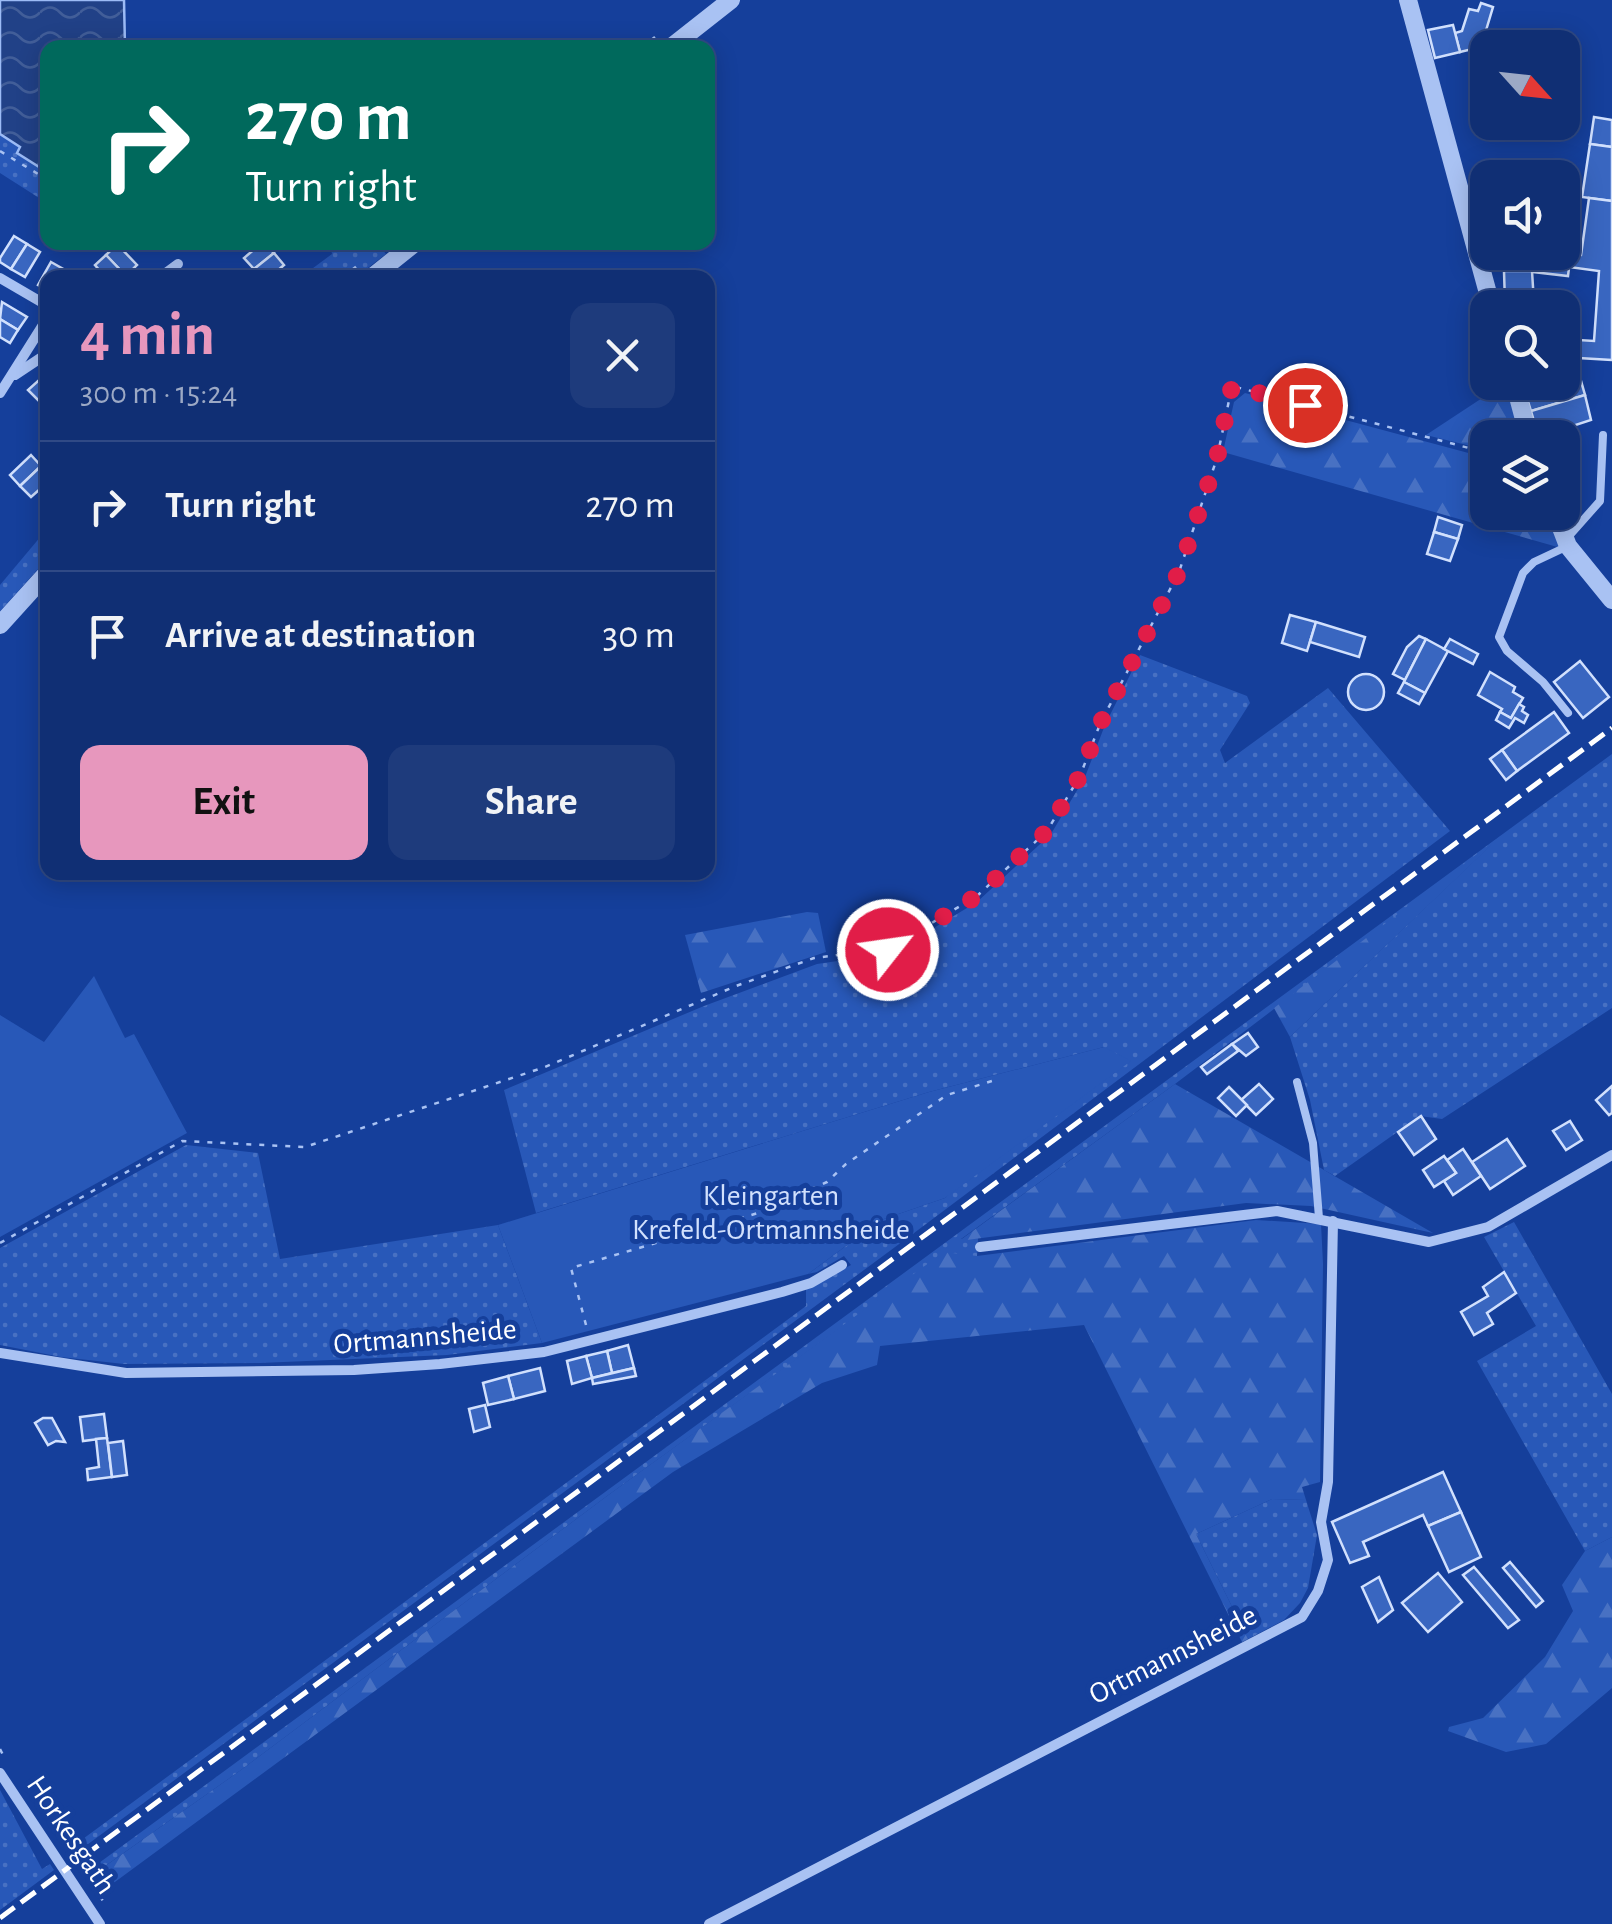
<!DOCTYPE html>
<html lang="en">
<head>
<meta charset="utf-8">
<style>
	:root { --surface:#102f74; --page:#1e3b7c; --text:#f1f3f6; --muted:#9ca9c5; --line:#304a86; --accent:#e797bd }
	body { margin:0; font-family:"Alegreya Sans",sans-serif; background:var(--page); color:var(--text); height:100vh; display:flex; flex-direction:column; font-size:38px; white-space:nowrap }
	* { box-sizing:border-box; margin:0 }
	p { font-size:32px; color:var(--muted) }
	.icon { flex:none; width:55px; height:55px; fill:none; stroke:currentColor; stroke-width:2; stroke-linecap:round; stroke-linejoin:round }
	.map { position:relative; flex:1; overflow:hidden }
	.drawer { position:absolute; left:40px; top:270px; width:675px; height:610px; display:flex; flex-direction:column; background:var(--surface); border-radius:20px; box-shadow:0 5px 25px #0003,0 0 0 2px var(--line) }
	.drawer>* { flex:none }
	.hud { position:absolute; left:40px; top:40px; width:675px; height:210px; border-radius:20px; box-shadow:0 5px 25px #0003,0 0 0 2px var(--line); background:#00695c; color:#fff; overflow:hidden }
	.needle { width:65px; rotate:117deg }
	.tools { position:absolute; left:1470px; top:30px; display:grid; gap:20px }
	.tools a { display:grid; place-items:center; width:110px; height:110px; border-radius:20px; background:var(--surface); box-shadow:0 5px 25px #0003,0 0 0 2px var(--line); font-size:50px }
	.pin { position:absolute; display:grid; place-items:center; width:85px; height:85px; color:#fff; margin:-42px; border:5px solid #fff; border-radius:50%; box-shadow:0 2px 10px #0007 }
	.me { position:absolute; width:110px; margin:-55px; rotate:60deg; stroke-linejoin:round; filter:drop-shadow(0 0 8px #0008) }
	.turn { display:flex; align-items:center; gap:35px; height:210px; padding:0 40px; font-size:45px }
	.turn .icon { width:130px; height:130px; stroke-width:2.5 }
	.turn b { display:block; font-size:70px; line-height:85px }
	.round { display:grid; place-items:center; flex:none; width:105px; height:105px; border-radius:20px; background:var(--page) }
	.headline { display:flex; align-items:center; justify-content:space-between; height:170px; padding:0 40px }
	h1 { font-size:60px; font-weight:700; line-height:75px; color:var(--accent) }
	.primary-button { display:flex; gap:20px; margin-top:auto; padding:20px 40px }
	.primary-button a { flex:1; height:115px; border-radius:20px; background:var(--accent); color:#111; font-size:40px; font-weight:700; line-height:115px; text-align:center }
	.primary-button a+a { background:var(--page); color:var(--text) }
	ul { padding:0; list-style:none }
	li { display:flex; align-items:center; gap:30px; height:130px; padding:0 40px; border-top:2px solid var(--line) }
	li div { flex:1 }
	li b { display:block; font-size:38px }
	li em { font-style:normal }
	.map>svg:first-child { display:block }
	.grass { fill:url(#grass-dots) }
	.forest { fill:url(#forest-firs) }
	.garden { fill:#2858b8 }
	.water { fill:url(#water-waves); stroke:#9cbbf6; stroke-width:2.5 }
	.building { fill:#3966c0; stroke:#d1e0fd; stroke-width:2.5 }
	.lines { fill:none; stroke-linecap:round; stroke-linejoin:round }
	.path { stroke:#a9c2f3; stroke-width:2.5; stroke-dasharray:5 8; stroke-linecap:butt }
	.service { stroke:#a9c2f3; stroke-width:8 }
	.minor { stroke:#a9c2f3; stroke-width:10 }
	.tertiary { stroke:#a9c2f3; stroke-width:18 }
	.rail { stroke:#fff; stroke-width:5; stroke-dasharray:18 8; stroke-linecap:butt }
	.route { stroke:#e11d48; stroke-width:18; stroke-dasharray:0 32.4 }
	.labels { text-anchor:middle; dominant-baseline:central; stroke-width:10; stroke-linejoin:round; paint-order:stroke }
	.park-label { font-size:30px; fill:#d1e0fd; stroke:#153f9b }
	.street-label { font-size:30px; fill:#fff; stroke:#153f9b }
</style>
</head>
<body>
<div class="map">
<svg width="1612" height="1924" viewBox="0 0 1612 1924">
	<defs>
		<pattern id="grass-dots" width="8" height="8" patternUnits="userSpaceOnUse" patternTransform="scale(2.5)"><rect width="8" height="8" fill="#2858b8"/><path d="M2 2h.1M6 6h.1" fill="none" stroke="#4871c3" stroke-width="1.8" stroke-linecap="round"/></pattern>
		<pattern id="forest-firs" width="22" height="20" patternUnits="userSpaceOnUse" patternTransform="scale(2.5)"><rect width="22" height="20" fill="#2858b8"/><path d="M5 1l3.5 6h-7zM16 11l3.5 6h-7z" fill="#4871c3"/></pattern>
		<pattern id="water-waves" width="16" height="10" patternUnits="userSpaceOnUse" patternTransform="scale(2.5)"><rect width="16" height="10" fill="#214187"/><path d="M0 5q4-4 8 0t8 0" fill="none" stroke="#425e99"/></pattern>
	</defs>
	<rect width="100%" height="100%" fill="#153f9b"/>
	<g class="grass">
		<polygon points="0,135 20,147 17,154 47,172 47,203 0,173"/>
		<polygon points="330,243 377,243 386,254 356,277 301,277 332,254"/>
		<polygon points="47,529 47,559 0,611 0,585"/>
		<polygon points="1140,655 1247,696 1250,703 1220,750 1225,763 1328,688 1450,831 914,1233 76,1853 72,1847 806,1306 806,1289 851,1265 844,1256 817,1272 808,1274 881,1220 945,1198 1104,1047 929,1092 536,1213 504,1090 704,1006 817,964 892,953 977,902 1051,834 1085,777 1105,725"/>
		<polygon points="1612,754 1612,1008 1442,1119 1420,1116 1335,1176 1324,1170 1310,1100 1290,1037 1492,844 1175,1084 961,1239 978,1238 977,1257 944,1253 607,1496 241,1770 91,1876 88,1871"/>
		<polygon points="186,1145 258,1153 280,1259 498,1225 542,1343 447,1355 260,1363 124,1364 61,1357 0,1345 0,1248"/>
		<polygon points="1514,1222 1612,1394 1612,1537 1585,1551 1477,1361 1536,1326 1484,1237"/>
		<polygon points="1272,1499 1306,1500 1317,1535 1308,1588 1300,1603 1284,1620 1248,1639 1196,1534"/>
		<polygon points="0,1790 42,1869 50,1864 54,1870 0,1910"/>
	</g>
	<g class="forest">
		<polygon points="1505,383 1523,437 1488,438 1487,450 1426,435"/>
		<polygon points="1245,393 1487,458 1488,512 1549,513 1561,548 1223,452 1234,402"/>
		<polygon points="1502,835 1290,1037 1274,1008"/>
		<polygon points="807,912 818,913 826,952 701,993 685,935"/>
		<polygon points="1175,1084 1433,1233 1311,1206 1246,1203 959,1241"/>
		<polygon points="1256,1220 1321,1224 1323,1264 1320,1482 1302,1487 1306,1500 1272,1499 1196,1534 1248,1639 1242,1642 1084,1325 880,1346 877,1365 822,1383 673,1472 104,1890 94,1874 241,1770 607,1496 944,1252 977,1256"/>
		<polygon points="1612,1537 1612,1688 1546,1744 1506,1752 1448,1731 1449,1727 1483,1718 1545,1657 1573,1611 1562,1585 1585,1551"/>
	</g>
	<g class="garden">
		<polygon points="94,976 125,1038 134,1034 187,1133 0,1237 0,1015 44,1042"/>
		<polygon points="1104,1047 1131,1061 945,1198 881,1220 808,1274 542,1343 498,1225 929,1092"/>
	</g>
	<polygon class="water" points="0,0 124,0 125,47 48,48 47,172 17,153 20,147 0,134"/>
	<g class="building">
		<polygon points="1481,3 1493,7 1481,47 1460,52 1455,33 1462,31 1469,9 1478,11"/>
		<polygon points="1453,25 1460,52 1435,58 1428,30"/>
		<polygon points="1594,117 1612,120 1612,147 1590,144"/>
		<polygon points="1590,144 1612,147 1612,201 1582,197"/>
		<polygon points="1589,198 1612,201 1612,360 1562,357 1562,339 1594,341 1599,271 1569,267 1571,254 1581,255"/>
		<polygon points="14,236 27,244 11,269 0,262 0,258"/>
		<polygon points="263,242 274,253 254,269 244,258"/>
		<polygon points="27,244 40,252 25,277 11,269"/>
		<polygon points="117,244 137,265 126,276 106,255"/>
		<polygon points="1562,250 1571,251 1568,276 1523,271 1525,252 1562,252"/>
		<polygon points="274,253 284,265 269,278 261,278 254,269"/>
		<polygon points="106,255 126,276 124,278 106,278 95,265"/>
		<polygon points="51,262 65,270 60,278 48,278 48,291 38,285"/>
		<polygon points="1504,271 1532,271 1534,303 1505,303"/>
		<polygon points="2,302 27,317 18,330 0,319"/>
		<polygon points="0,319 18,330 10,343 0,337"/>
		<polygon points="1562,359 1575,360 1585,395 1531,411 1522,382 1562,382"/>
		<polygon points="48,372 48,395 40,402 28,390"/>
		<polygon points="1585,395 1591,420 1554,432 1556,438 1539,438 1531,411"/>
		<polygon points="31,455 41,466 20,486 10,475"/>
		<polygon points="41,466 48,473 48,482 31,497 20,486"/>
		<polygon points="1438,517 1462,525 1458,539 1434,532"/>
		<polygon points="1434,532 1458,539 1450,561 1427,554"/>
		<polygon points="1290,615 1316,622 1307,651 1282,643"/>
		<polygon points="1316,622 1365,637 1359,657 1310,642"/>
		<polygon points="1419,636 1426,639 1405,680 1393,674 1407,647"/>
		<polygon points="1426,639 1448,651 1425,693 1404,682"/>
		<polygon points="1450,639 1478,654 1473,664 1444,649"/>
		<polygon points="1580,661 1609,697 1583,718 1554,682"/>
		<polygon points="1490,672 1515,687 1513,692 1523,698 1511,718 1500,712 1502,709 1478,695"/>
		<circle cx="1366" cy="692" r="18"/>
		<polygon points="1404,682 1425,693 1419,704 1398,693"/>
		<polygon points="1519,704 1524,707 1522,711 1528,715 1524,723 1515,718 1509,728 1496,720 1500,712 1511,718"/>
		<polygon points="1554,712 1569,733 1517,771 1502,750"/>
		<polygon points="1502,750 1517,771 1506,780 1490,759"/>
		<polygon points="1248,1033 1258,1047 1246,1056 1232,1044"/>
		<polygon points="1232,1044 1238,1051 1207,1074 1201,1067"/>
		<polygon points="1259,1084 1273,1099 1256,1115 1241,1100"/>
		<polygon points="1612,1086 1612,1113 1609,1115 1596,1100"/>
		<polygon points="1229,1087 1247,1105 1236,1116 1218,1098"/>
		<polygon points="1421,1116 1436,1139 1414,1155 1398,1132"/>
		<polygon points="1570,1121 1582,1140 1566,1150 1553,1131"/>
		<polygon points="1507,1139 1525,1166 1490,1189 1472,1162"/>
		<polygon points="1463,1149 1481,1176 1453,1195 1444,1181 1456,1173 1447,1160"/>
		<polygon points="1444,1156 1456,1173 1434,1187 1423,1170"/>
		<polygon points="1504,1272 1516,1293 1487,1313 1493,1324 1474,1335 1461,1312 1488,1296 1483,1287"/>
		<polygon points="628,1345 634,1368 612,1373 607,1351"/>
		<polygon points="607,1351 612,1373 592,1378 586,1356"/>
		<polygon points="586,1356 592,1378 572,1384 567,1361"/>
		<polygon points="540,1368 545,1391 514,1399 508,1376"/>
		<polygon points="634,1368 636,1376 593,1384 592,1378"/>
		<polygon points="508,1376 514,1399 488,1405 483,1383"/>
		<polygon points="485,1405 490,1427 474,1432 469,1409"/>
		<polygon points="104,1414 107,1438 83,1441 80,1417"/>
		<polygon points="43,1418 52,1418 65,1442 56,1441 48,1445 35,1423"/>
		<polygon points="107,1438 112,1477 88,1480 87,1469 99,1467 96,1439"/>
		<polygon points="123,1441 127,1475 112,1477 108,1443"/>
		<polygon points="1443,1472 1461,1512 1428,1526 1423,1515 1363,1542 1369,1556 1350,1563 1332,1522"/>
		<polygon points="1461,1512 1481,1557 1449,1572 1428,1526"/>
		<polygon points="1510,1562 1543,1601 1536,1607 1503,1568"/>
		<polygon points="1474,1567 1519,1620 1508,1628 1463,1575"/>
		<polygon points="1438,1573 1462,1602 1428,1632 1402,1603"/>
		<polygon points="1379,1577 1393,1610 1378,1622 1362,1587"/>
	</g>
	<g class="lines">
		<g class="path">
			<polyline points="641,48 655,37"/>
			<polyline points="0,151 48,180"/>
			<polyline points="342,278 358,265"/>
			<polyline points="40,557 48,548"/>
			<polyline points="0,1243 182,1141 305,1147 545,1067 736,986 814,958 888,949 977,896 1047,831 1080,776 1100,724 1179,572 1217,458 1232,386 1488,453"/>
			<polyline points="586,1325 571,1268 758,1213 827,1182 846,1164 947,1095 992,1081"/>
			<polyline points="0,1749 4,1757"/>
			<polyline points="50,1820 103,1901"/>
		</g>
		<g class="service">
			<polyline points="1568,537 1600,501 1603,435"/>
			<polyline points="1568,546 1534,562 1523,573 1499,637 1507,651 1543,682 1568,713"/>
			<polyline points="1297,1082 1313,1143 1319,1218"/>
		</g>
		<g class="minor">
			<polyline points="0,278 48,306"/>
			<polyline points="159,278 178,264"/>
			<polyline points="15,375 48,353"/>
			<polyline points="0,393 48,317"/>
			<polyline points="980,1247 1277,1211 1429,1242 1488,1227 1612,1155"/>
			<polyline points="0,1353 126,1373 354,1370 440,1364 544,1352 782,1292 811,1283 842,1265"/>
			<polyline points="0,1773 100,1924"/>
			<polyline points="709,1924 1302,1617 1318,1591 1328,1560 1321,1522 1328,1482 1333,1221"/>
		</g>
		<g class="tertiary">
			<polyline points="1408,0 1492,308"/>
			<polyline points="670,48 731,0"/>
			<polyline points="371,278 416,242"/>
			<polyline points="1514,382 1529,438"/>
			<polyline points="1555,512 1568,546 1612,600"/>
			<polyline points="0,625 48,572"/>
		</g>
		<polyline class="rail" points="0,1918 1612,728"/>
	</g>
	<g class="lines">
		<polyline class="route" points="888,950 977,896 1047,831 1080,776 1100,724 1179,572 1217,458 1232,386 1305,405"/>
	</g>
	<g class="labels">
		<g class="park-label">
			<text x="771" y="1196">Kleingarten<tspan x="771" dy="34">Krefeld-Ortmannsheide</tspan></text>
		</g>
		<g class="street-label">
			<text transform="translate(425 1337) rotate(-5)">Ortmannsheide</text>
			<text transform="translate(1173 1655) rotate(-27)">Ortmannsheide</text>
			<text transform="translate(71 1835) rotate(56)">Horkesgath</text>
		</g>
	</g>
</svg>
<div class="tools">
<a><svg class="needle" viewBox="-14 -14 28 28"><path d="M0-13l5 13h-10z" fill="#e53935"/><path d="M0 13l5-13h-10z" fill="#9ca9c5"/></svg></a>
<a><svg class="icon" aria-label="sound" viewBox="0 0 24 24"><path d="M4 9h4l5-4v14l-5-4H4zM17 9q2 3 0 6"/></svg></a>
<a><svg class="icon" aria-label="search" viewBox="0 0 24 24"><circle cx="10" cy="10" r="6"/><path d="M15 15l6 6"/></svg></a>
<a><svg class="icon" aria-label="layers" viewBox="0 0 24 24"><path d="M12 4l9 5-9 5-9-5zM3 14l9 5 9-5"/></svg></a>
</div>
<div class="pin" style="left:1305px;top:405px;background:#d93025"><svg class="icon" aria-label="arrive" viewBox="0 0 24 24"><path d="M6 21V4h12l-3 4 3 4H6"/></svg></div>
<svg class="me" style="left:888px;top:950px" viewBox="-20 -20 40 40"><circle r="17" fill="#e11d48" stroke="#fff" stroke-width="3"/><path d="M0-11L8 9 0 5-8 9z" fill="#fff"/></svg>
<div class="hud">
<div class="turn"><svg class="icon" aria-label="right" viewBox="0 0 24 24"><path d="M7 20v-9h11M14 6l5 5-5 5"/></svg><div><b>270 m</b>Turn right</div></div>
</div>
<section class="drawer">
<div class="headline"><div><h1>4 min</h1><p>300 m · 15:24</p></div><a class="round"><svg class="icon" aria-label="close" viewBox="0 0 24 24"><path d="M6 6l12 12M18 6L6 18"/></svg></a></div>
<ul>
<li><svg class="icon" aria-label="right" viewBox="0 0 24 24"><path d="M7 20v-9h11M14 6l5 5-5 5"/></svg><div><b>Turn right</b></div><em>270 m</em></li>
<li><svg class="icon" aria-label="arrive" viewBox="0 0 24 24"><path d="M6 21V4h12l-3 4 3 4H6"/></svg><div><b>Arrive at destination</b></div><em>30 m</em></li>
</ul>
<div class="primary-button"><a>Exit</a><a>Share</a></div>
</section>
</div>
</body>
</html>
